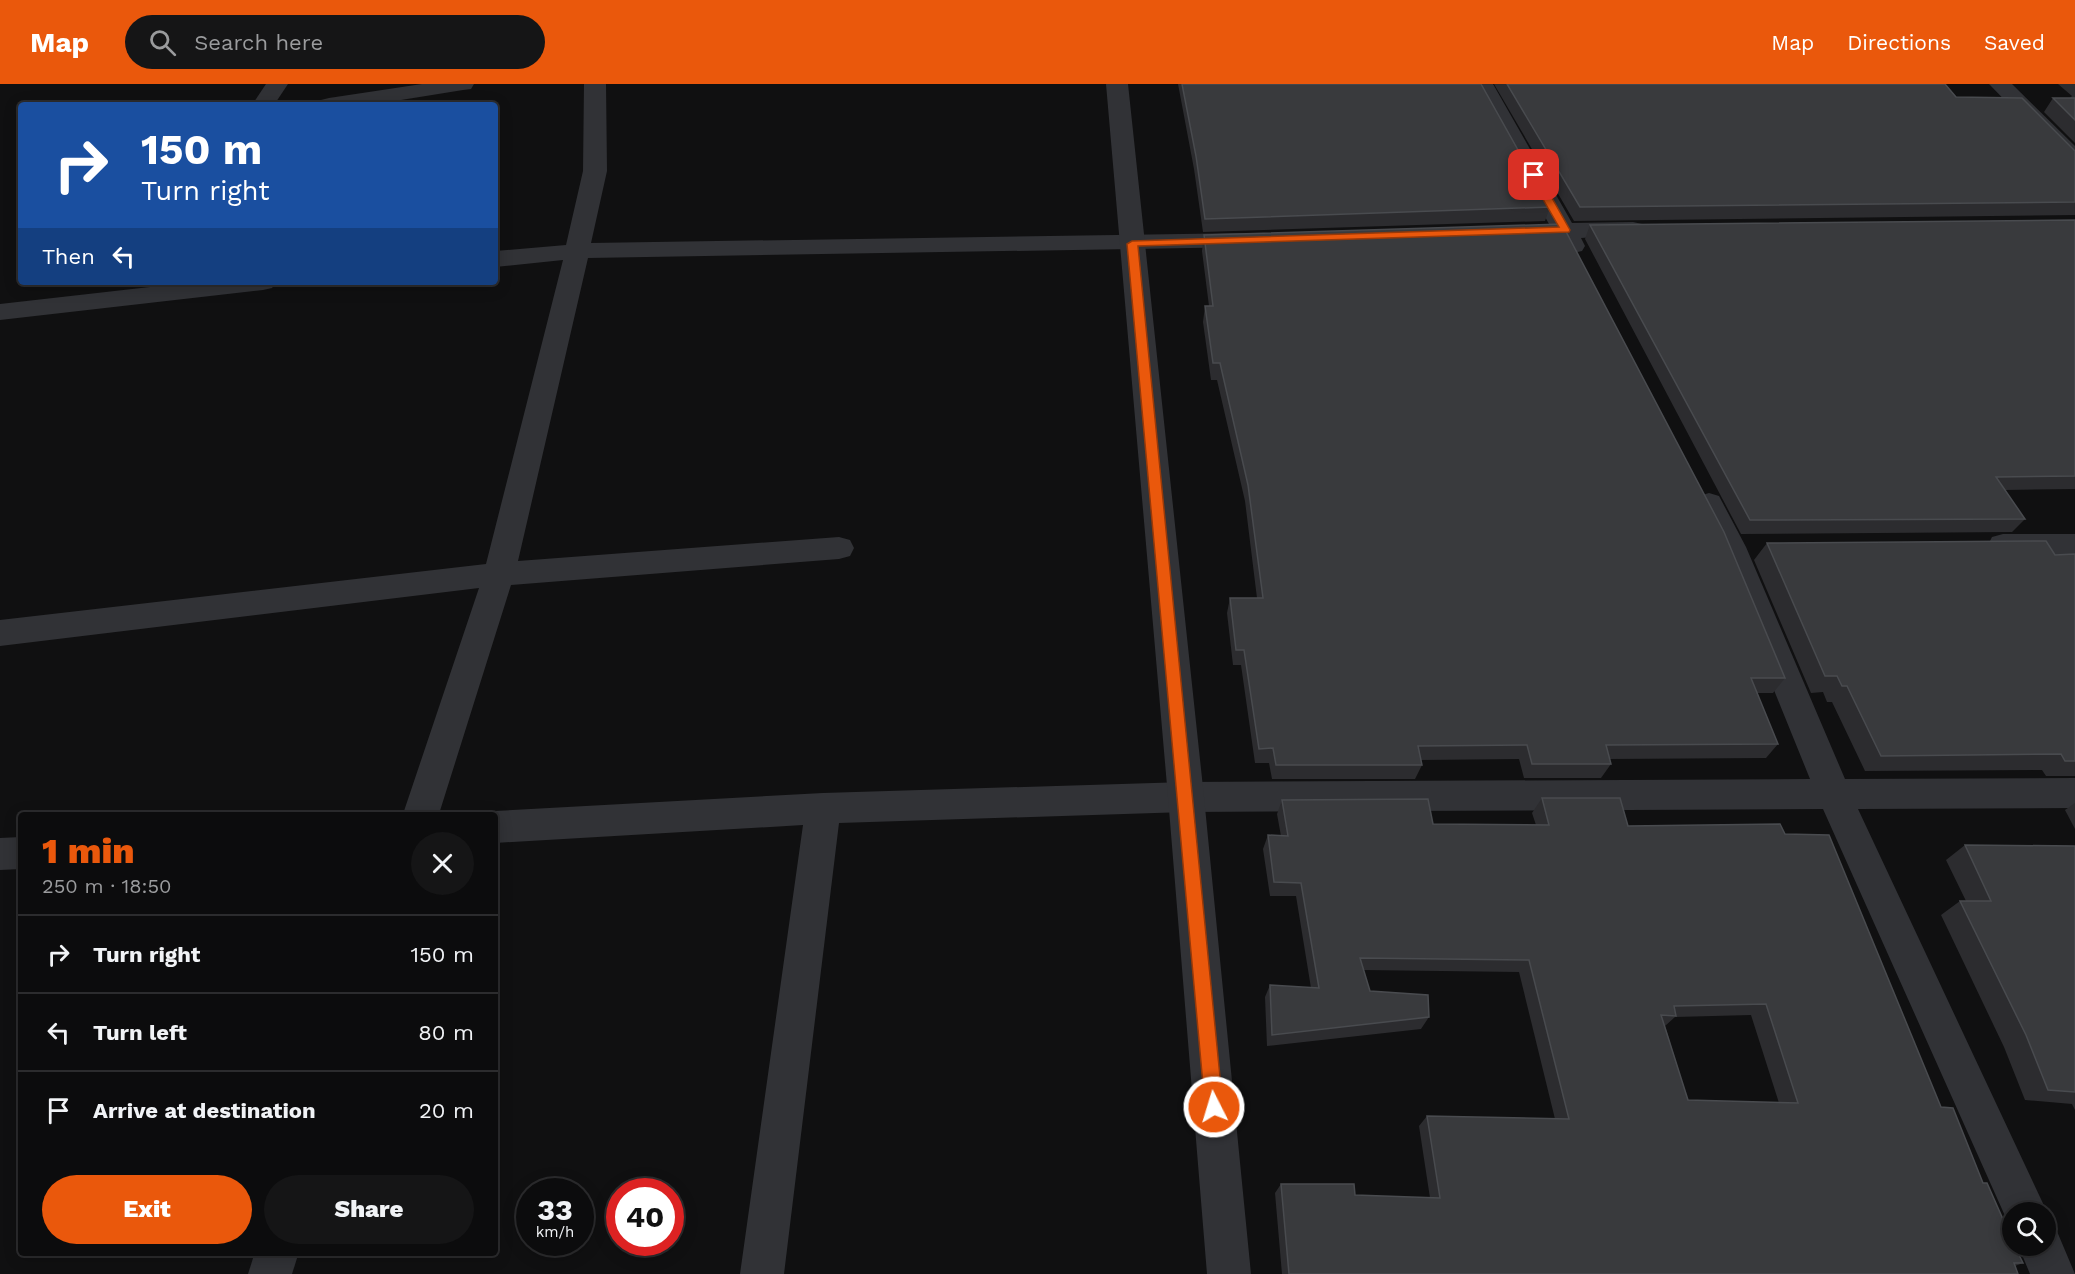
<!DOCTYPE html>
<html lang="en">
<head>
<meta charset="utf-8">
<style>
	:root { --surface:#0c0c0d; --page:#151516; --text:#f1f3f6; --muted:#9a9b9d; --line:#2c2c2e; --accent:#ea580c }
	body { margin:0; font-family:"Work Sans",sans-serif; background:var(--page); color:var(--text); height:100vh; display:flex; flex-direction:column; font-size:22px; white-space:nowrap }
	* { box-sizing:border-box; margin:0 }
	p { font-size:20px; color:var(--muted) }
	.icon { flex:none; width:33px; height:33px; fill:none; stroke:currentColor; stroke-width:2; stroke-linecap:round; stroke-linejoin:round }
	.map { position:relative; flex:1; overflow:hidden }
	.side { position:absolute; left:18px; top:728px; width:480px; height:444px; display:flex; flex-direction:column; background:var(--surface); border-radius:6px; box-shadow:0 3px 15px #0003,0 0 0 2px var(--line) }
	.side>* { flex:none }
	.guide { position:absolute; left:18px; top:18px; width:480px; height:183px; border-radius:6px; box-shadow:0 3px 15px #0003,0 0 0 2px var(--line); background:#1a4fa0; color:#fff; overflow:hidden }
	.tools { position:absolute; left:2002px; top:1118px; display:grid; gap:12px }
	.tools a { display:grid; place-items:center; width:54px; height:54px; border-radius:50%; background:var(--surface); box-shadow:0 3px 15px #0003,0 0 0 2px var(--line); font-size:30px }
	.speed { position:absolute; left:516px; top:1094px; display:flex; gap:12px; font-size:30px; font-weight:700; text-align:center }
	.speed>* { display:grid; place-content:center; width:78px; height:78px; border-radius:50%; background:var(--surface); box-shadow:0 3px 15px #0003,0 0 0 2px var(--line); line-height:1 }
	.speed small { font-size:15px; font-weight:400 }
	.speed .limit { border:9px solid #d22; background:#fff; color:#111 }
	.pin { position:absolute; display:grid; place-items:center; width:51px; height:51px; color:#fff; margin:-26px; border-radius:12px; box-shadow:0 3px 9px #0006 }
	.me { position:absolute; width:66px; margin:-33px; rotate:355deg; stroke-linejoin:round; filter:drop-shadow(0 0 4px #0008) }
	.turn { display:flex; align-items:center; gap:21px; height:126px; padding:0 24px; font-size:27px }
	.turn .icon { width:78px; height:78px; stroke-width:2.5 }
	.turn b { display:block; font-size:42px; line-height:51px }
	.then { display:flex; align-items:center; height:57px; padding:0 24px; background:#0003; gap:12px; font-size:22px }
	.round { display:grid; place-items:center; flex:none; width:63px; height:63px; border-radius:32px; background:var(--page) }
	.head { display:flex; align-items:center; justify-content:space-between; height:102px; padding:0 24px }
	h1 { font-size:36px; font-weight:800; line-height:45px; color:var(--accent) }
	.primary-button { display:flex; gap:12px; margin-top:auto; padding:12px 24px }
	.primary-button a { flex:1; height:69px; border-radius:36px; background:var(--accent); color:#fff; font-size:24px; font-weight:800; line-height:69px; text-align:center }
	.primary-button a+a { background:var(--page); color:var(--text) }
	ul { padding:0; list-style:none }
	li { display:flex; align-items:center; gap:18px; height:78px; padding:0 24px; border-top:2px solid var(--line) }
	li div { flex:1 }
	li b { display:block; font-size:22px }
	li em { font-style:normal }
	header { display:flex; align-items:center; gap:36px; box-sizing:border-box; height:84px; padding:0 30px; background:var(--accent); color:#fff }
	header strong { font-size:28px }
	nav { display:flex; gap:33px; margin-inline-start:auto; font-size:21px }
	.search { width:420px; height:54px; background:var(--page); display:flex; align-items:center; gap:15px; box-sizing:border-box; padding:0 21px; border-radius:33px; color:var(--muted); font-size:22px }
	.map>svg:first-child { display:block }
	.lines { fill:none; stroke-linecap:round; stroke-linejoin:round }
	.minor { fill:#313236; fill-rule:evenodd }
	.tertiary { fill:#313236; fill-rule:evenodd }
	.wall { fill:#2c2c2f; fill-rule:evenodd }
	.building { fill:#393a3d; stroke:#494b4f; stroke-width:1.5; fill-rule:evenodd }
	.route { fill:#ea580c; stroke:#983908; stroke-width:1.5 }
</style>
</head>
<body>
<header>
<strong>Map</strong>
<div class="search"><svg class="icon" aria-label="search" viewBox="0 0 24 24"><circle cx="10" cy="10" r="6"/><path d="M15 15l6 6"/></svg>Search here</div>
<nav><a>Map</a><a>Directions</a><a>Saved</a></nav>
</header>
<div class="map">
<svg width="2075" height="1190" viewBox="0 0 2075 1190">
	<rect width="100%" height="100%" fill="#101011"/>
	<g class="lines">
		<g class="minor">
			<polygon points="266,0 288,0 274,21 252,21"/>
			<polygon points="422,0 474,0 471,5 463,6 370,21 318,21 321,16 329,14"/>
			<polygon points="584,0 606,0 607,87 591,159 1249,149 1258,151 1261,156 1258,161 1249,163 588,174 518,477 839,453 850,456 854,464 850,472 839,475 511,501 439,730 403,730 479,504 0,562 0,536 486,480 563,176 495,183 495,167 566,161 583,87"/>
			<polygon points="1471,0 1493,0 1572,139 1633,138 1642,140 1645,145 1642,150 1581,154 1585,162 1582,167 1573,169 1564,167 1557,154 1522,155 1513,153 1510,148 1513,143 1549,140"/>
			<polygon points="1989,0 2012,0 2075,62 2075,82 2067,80"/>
			<polygon points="194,198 276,198 272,204 263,206 0,236 0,220"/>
			<polygon points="1709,409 1719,412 1746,463 1845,695 2075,694 2075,724 1858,725 2047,1128 2013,1128 2013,1145 2010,1143 1823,725 1186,728 839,739 784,1190 740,1190 803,741 495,759 495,730 486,730 495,727 823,709 1186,698 1810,695 1716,463 1694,420 1699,412"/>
			<polygon points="2003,450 2075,450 2075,472 2003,472 1992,469 1988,461 1992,453"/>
			<polygon points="21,753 21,785 0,786 0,754"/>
			<polygon points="2046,1141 2056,1145 2075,1190 2030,1190 2018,1161 2046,1161"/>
			<polygon points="255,1168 299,1168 292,1190 248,1190"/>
		</g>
		<polygon class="tertiary" points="1106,0 1128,0 1204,713 1251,1190 1207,1190 1168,713"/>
	</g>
	<g class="wall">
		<polygon points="1178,0 1481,0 1550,123 1545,137 1203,148 1194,85"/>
		<polygon points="1494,0 1945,0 1956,13 2075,67 2075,131 1574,137"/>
		<polygon points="2058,0 2075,0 2075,59 2044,28 2053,14 2070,14 2072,12"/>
		<polygon points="2075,136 2075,405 2005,406 2025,435 2012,448 1741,450 1585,155 1590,141"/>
		<polygon points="1204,151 1785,594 1773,609 1757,609 1778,660 1766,674 1609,675 1611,680 1601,694 1524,694 1519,675 1421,676 1422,681 1415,695 1272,695 1269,679 1255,679 1241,581 1233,581 1227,529 1230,514 1257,514 1245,417 1217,296 1211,296 1203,238 1205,222 1209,222 1202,167"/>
		<polygon points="1767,459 2055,471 2075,470 2075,692 2046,692 2042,686 1865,687 1832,618 1827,618 1823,608 1811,609 1754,476"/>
		<path d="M1542,714L1628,742L1785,750L1983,1099L2023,1179L2015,1182L2018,1190H1282L1275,1109L1281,1100L1355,1111L1430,1114L1419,1042L1427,1032L1555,1035L1519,888L1363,886L1370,907L1429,933L1421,945L1267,962L1265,913L1270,901L1311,904L1296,812H1270L1263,765L1268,751L1281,752L1277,730L1282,716L1433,740L1536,741L1532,729ZM1751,931L1779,1019L1688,1016L1665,942L1675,933Z"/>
		<polygon points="2075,719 2075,745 2065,726"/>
		<polygon points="1965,761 2075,762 2075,1026 2072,1020 2025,1016 2004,963 1941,831 1960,817 1966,817 1946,776"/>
	</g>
	<g class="building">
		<polygon points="1182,0 1481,0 1550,123 1205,135 1196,72"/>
		<polygon points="1507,0 1945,0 1956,13 2022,14 2075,67 2075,118 1580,123"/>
		<polygon points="2053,14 2075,14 2075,36"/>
		<polygon points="2075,136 2075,392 1996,393 2025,435 1750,436 1590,141"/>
		<polygon points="1562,140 1724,448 1785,594 1751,594 1778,660 1606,661 1611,680 1532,680 1527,661 1418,662 1422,681 1276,681 1273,664 1259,665 1244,566 1236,566 1230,514 1263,514 1248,401 1220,279 1213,279 1205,222 1213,222 1204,151"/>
		<polygon points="2046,457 2055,471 2075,470 2075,677 2065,677 2061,670 1881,672 1847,602 1842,602 1837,592 1825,592 1767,459"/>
		<path d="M1542,714H1620L1628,742L1780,740L1785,750L1829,751L1941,1023L1953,1024L1983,1099H1987L2013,1158V1161H2014L2023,1179H2014L2018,1190H1289L1281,1100H1354L1355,1111L1440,1114L1427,1032L1569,1035L1529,876L1360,874L1370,907L1428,911L1429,933L1272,951L1270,901L1319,904L1301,799L1274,798L1268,751L1288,752L1282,716L1428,715L1433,740L1549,741ZM1766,920L1798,1019L1688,1016L1661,931L1676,932L1674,922Z"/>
		<polygon points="1965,761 2075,762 2075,1008 2048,1006 2026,951 1960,817 1991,817"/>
	</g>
	<polygon class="route" points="1530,89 1539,91 1570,146 1569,148 1138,162 1223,1023 1220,1029 1214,1031 1208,1029 1205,1023 1127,160 1132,157 1559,143 1529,91"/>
</svg>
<div class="tools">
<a><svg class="icon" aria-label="search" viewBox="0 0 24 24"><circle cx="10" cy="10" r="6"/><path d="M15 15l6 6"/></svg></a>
</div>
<div class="speed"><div>33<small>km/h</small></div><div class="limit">40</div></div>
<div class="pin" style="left:1534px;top:91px;background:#d93025"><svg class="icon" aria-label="arrive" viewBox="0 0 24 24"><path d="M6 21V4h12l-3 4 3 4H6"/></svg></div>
<svg class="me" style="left:1214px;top:1023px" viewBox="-20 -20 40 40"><circle r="17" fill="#ea580c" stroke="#fff" stroke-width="3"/><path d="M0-11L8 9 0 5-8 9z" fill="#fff"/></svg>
<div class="guide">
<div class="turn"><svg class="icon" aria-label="right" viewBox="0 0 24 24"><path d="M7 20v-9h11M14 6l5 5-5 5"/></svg><div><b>150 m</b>Turn right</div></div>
<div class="then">Then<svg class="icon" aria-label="left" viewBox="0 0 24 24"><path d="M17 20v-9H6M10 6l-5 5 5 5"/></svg></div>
</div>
<section class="side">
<div class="head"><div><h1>1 min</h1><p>250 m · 18:50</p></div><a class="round"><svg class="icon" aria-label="close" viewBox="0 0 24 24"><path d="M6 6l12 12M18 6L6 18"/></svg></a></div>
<ul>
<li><svg class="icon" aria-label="right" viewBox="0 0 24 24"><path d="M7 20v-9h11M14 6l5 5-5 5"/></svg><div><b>Turn right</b></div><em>150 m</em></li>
<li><svg class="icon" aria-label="left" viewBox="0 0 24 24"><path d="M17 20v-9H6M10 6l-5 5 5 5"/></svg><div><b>Turn left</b></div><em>80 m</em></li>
<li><svg class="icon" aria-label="arrive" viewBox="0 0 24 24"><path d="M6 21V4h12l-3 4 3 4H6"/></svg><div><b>Arrive at destination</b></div><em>20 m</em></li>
</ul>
<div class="primary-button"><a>Exit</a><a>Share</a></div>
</section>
</div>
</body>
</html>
